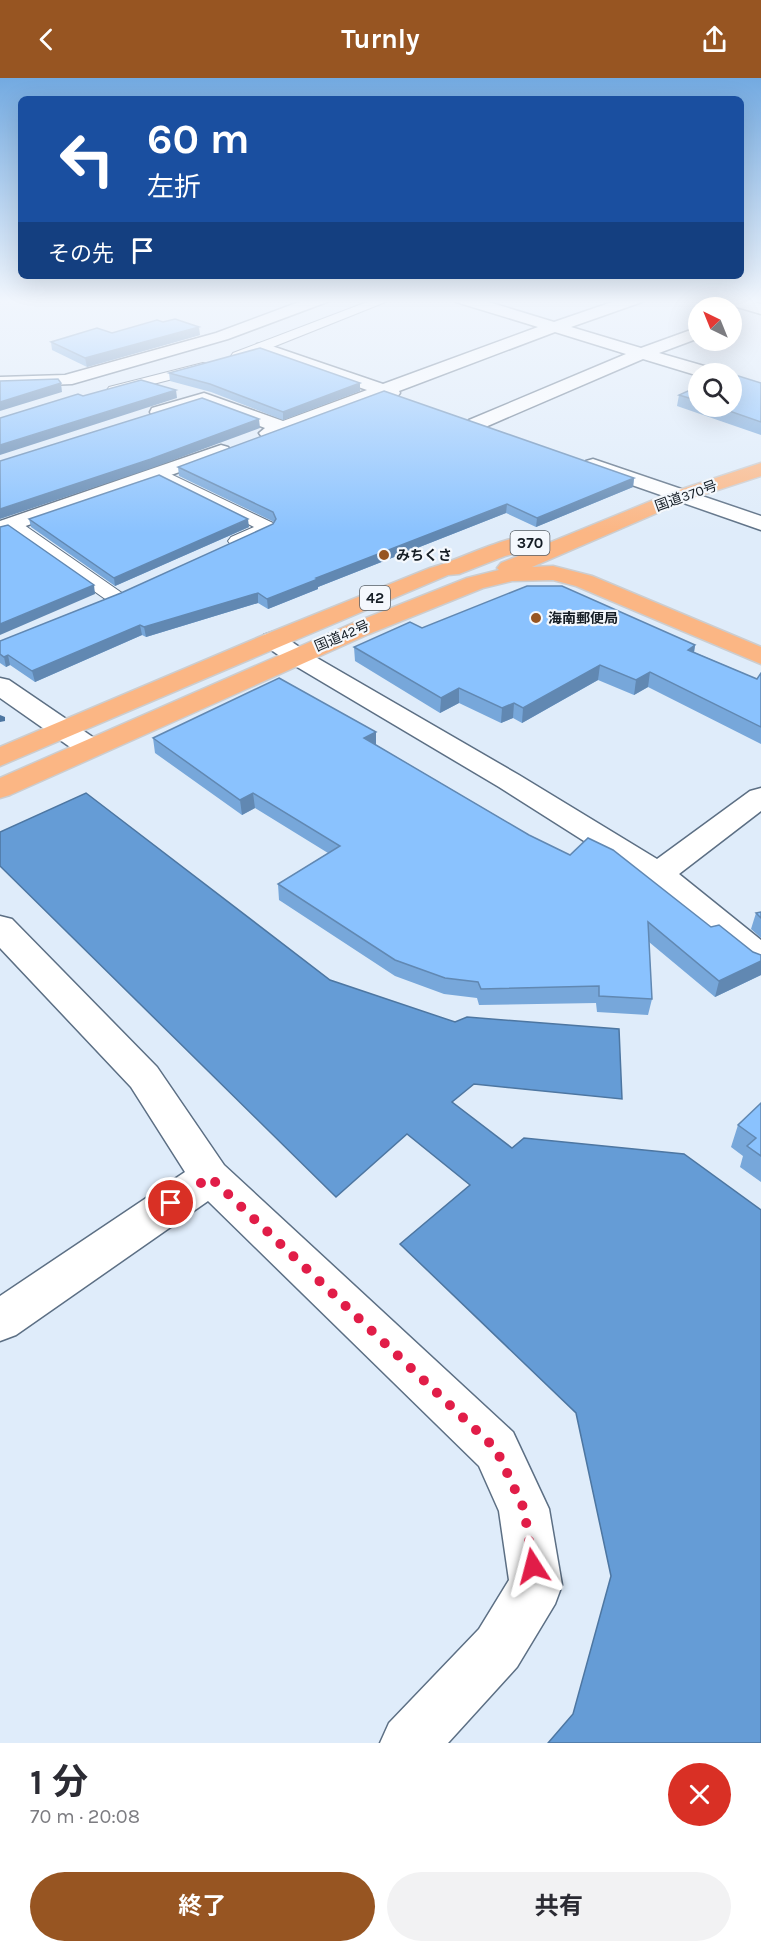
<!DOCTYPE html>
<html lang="ja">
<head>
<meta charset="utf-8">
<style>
	:root { --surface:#fff; --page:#f2f2f3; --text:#2b2b33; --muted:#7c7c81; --accent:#975522 }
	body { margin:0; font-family:Karla,"Noto Sans JP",sans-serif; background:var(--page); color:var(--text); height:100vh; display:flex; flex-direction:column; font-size:22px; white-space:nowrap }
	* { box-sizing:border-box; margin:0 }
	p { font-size:20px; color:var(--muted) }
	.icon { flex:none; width:33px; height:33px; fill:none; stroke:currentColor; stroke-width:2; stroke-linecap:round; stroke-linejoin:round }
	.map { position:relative; height:1665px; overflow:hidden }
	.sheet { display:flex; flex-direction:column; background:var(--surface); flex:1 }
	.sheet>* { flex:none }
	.top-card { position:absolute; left:18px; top:18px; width:726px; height:183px; border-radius:9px; box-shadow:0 6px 24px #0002; background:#1a4fa0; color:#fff; overflow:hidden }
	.needle { width:39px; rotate:317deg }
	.tools { position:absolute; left:688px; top:219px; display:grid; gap:12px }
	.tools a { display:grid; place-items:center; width:54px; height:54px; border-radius:50%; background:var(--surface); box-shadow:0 6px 24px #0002; font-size:30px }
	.pin { position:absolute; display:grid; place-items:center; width:51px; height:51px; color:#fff; margin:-26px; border:3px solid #fff; border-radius:50%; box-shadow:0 2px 6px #0007 }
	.me { position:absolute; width:66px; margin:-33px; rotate:351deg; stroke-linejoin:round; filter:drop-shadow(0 0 4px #0008) }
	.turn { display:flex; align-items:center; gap:21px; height:126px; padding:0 30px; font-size:27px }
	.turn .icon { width:78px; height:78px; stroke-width:2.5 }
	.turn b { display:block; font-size:42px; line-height:51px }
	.then { display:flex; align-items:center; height:57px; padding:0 30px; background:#0003; gap:12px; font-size:22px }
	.round { display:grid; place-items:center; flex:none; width:63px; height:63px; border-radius:32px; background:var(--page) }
	.head { display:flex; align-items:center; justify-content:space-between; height:102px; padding:0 30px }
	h1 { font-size:36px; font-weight:700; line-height:45px }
	.action { display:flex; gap:12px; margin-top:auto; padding:12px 30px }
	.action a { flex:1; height:69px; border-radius:36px; background:var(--accent); color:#fff; font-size:24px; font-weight:700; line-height:69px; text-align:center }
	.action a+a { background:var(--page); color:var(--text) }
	header { display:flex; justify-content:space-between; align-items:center; height:78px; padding:0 30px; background:var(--accent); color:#fff; font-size:27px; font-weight:700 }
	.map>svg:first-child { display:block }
	.water { fill:#659cd6; stroke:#4d76a1; stroke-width:1.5 }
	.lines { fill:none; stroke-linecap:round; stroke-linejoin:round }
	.stream { fill:#4d76a1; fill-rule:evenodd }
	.service-casing { stroke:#5c6f84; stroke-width:2 }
	.minor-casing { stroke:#5c6f84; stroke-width:3 }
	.trunk-casing { stroke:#cccdcf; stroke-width:3 }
	.service { fill:#fff; fill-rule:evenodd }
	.minor { fill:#fff; fill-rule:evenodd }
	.trunk { fill:#fbb684; fill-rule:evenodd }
	.wall { fill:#77a7da }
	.shaded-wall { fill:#6188b2 }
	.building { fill:#8ac2fe; stroke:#6188b2; stroke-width:1.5 }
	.route { stroke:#e11d48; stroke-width:10; stroke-dasharray:0 18 }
	.poi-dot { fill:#975522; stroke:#f4f8fd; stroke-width:2 }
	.labels { text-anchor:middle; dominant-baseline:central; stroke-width:4.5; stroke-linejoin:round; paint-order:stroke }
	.far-street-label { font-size:14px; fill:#151d25; stroke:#f4f8fd }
	.far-poi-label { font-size:14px; font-weight:bold; fill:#151d25; stroke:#f4f8fd; text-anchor:start }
	.shield { fill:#f4f8fd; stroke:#585f66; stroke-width:1.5 }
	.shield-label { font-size:15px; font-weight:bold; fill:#151d25 }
</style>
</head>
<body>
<header><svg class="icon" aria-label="back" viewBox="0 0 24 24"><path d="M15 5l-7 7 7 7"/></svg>Turnly<svg class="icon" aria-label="share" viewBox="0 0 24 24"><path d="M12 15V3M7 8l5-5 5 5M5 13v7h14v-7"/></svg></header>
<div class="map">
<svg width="761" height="1665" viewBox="0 0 761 1665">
	<rect width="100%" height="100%" fill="#dfecfa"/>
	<polygon class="water" points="86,715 330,902 455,944 467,939 619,951 622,1021 474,1006 452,1024 512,1070 524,1060 684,1076 761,1132 761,1665 548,1665 573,1636 611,1498 576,1335 400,1166 470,1107 407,1056 336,1119 0,788 0,754"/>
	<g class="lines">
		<polygon class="stream" points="0,637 5,639 5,643 0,644"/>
		<defs>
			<g id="service">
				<polygon points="375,221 393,221 243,281 238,282 231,278 233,275"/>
				<polygon points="203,285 208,286 210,289 208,292 114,316 107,312 109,309"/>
				<polygon points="160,391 273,445 275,449 273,453 243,467 231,467 228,463 231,459 254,449 154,399 152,396"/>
				<polygon points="11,441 17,442 122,515 124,519 122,523 108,523 5,450 3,446"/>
			</g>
			<g id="minor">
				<polygon points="307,221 329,221 327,224 228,261 72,306 0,309 0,299 65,297 216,255"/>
				<polygon points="454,221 479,221 554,244 621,221 644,221 642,224 571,249 641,270 699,249 699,260 659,275 718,292 720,296 699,296 699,298 643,281 483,350 469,350 467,346 469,342 626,276 555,254 399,313 400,315 397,319 384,319 269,361 262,359 259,355 265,350 203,326 159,340 152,338 150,334 152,330 204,315 283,343 367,312 257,274 255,270 257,266 263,265 383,306 538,249 456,224"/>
				<polygon points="718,221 744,221 761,226 761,236 720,224"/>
				<polygon points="221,367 228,369 231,373 228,377 0,457 0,443"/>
				<polygon points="593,381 761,438 761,452 586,391 583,387 586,383"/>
				<polygon points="273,554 282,557 305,573 519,697 657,781 750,713 761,710 761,733 679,796 761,862 761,892 749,888 647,803 499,709 287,583 264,567 260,562 264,557"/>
				<polygon points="0,600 9,602 100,664 104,670 100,676 90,678 80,676 0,620"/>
				<polygon points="0,838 12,841 157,989 224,1087 513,1354 549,1431 562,1507 555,1526 517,1589 448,1665 380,1665 389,1645 479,1551 509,1502 499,1433 479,1388 208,1123 16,1257 0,1263 0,1218 185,1094 131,1009 0,870"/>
			</g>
			<path id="trunk" d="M761,385V398L687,422L532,489L553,488L592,498L761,569V586L576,508L553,502L512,503L483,510L369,556L10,717L0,720V700L351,546L467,500L499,492L497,490L501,485L540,469L505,478L459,496L448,497L0,688V669L264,557L430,490C458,483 516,451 544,458L547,463L544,467L673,414Z"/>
		</defs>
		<use href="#service" class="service-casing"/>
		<use href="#minor" class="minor-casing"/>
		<use href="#trunk" class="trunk-casing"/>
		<use href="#service" class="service"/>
		<use href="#minor" class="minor"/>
		<use href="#trunk" class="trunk"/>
	</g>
	<g class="wall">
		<polygon points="112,255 200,257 87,289 52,272 51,264"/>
		<polygon points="169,295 360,305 360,313 283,342 211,314 170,303"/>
		<polygon points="761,305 761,357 677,328 679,317 699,308 699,328 732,328"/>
		<polygon points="178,389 634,400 633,409 536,449 506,435 318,509 318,511 268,531 258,525 146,559 142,557 35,604 10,587 6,589 0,585 0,563 121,515 273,446 274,444 179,398"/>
		<polygon points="29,441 249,449 115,508 31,449"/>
		<polygon points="422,550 695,567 694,574 757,601 761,595 761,666 648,609 634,617 598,602 522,645 513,640 501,645 459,625 440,635 355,583 354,569"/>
		<polygon points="376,654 376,667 529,757 711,849 753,874 761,877 761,897 715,919 649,864 652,921 648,937 597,934 596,925 479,927 477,920 444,916 395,898 279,822 278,806 328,775 255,730 242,737 155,675 153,660"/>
		<polygon points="761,834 761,860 751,851 756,835"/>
		<polygon points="761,1025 761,1104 740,1089 743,1078 731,1069 738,1047"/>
	</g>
	<g class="shaded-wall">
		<polygon points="199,249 200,257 87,289 85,280"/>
		<polygon points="61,305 62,314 0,333 0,324"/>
		<polygon points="360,305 360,313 283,342 283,334"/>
		<polygon points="176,312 177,320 0,377 0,367"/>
		<polygon points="259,341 260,350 152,390 0,441 0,431"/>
		<polygon points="634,400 633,409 536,449 537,440"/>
		<polygon points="507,426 506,435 318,509 318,511 268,531 267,521 316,500"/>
		<polygon points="248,441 249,449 115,508 114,500"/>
		<polygon points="94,507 95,516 0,557 0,546"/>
		<polygon points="258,515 258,525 146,559 144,549"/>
		<polygon points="140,547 142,557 35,604 32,593"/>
		<polygon points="695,567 693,582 688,572"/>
		<polygon points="8,577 10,587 6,589 4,579"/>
		<polygon points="600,587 598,602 522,645 523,630"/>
		<polygon points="650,594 648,609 634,617 636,602"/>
		<polygon points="459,610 459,625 440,635 441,620"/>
		<polygon points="514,625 513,640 501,645 502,630"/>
		<polygon points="376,654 376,669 364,660"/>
		<polygon points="253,715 255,730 242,737 240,722"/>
		<polygon points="761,883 761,897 715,919 719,903"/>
	</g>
	<g class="building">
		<polygon points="175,241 199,249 85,280 51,264 97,250 112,255 157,242 163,244"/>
		<polygon points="260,270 360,305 283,334 210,306 169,295"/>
		<polygon points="732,296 761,305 761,344 715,328 732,328"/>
		<polygon points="58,301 61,305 0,324 0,303"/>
		<polygon points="141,302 176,312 0,367 0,340 78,316 83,318"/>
		<polygon points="699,308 699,323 679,317"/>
		<polygon points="384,313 634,400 537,440 507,426 316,500 318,501 267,521 258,515 144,549 140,547 32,593 8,577 4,579 0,576 0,563 121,515 273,446 276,441 273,434 178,389"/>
		<polygon points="202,320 259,341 151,381 0,431 0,383"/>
		<polygon points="159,397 248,441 114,500 29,441"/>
		<polygon points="8,447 94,507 0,546 0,449"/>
		<polygon points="527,508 562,508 695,567 688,572 757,601 761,595 761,649 650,594 636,602 600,587 523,630 514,625 502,630 459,610 441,620 354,569 410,544 422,550"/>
		<polygon points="279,600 376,654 364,660 529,757 570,777 588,760 613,772 711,849 719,847 753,874 761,877 761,883 719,903 648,844 652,921 599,918 599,908 481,911 478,904 445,900 395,882 278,806 340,768 253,715 240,722 153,660"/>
		<polygon points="761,834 761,840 756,835"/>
		<polygon points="761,1025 761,1078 747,1068 756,1060 738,1047"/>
	</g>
	<linearGradient id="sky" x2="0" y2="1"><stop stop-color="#73aae1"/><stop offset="0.49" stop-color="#f1f6fd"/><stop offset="1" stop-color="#f1f6fd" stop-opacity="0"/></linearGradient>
	<rect width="761" height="455" fill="url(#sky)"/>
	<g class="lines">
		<polyline class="route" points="171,1125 210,1099 496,1371 524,1431 533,1488"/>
	</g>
	<g class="poi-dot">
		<circle cx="384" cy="477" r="6"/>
		<circle cx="536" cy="540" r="6"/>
	</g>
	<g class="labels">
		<g class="far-street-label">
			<text transform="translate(686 418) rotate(-20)">国道370号</text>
			<text transform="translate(342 558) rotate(-23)">国道42号</text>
		</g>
		<g class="far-poi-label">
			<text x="396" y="477">みちくさ</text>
			<text x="548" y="540">海南郵便局</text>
		</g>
		<g class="shield">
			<rect x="510.5" y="453" width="39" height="24" rx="4.5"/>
			<rect x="360" y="508" width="30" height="24" rx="4.5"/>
		</g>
		<g class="shield-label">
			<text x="530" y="465">370</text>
			<text x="375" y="520">42</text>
		</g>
	</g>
</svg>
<div class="tools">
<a><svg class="needle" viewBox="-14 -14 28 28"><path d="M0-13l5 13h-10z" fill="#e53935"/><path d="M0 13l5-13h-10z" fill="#7c7c81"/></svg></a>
<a><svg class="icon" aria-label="search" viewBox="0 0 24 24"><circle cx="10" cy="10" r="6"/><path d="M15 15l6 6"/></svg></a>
</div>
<div class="pin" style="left:171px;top:1125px;background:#d93025"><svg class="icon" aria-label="arrive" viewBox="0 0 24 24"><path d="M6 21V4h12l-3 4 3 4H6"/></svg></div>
<svg class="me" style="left:533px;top:1488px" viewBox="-20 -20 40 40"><path d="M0-17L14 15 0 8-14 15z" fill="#e11d48" stroke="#fff" stroke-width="4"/></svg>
<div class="top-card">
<div class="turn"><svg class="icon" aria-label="left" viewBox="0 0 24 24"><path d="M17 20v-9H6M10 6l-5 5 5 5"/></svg><div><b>60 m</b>左折</div></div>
<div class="then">その先<svg class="icon" aria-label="arrive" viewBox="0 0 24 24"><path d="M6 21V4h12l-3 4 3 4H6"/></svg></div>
</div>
</div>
<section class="sheet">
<div class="head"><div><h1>1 分</h1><p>70 m · 20:08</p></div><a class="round" style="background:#d93025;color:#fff"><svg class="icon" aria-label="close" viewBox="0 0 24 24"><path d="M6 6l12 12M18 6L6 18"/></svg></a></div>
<div class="action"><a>終了</a><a>共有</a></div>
</section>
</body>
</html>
